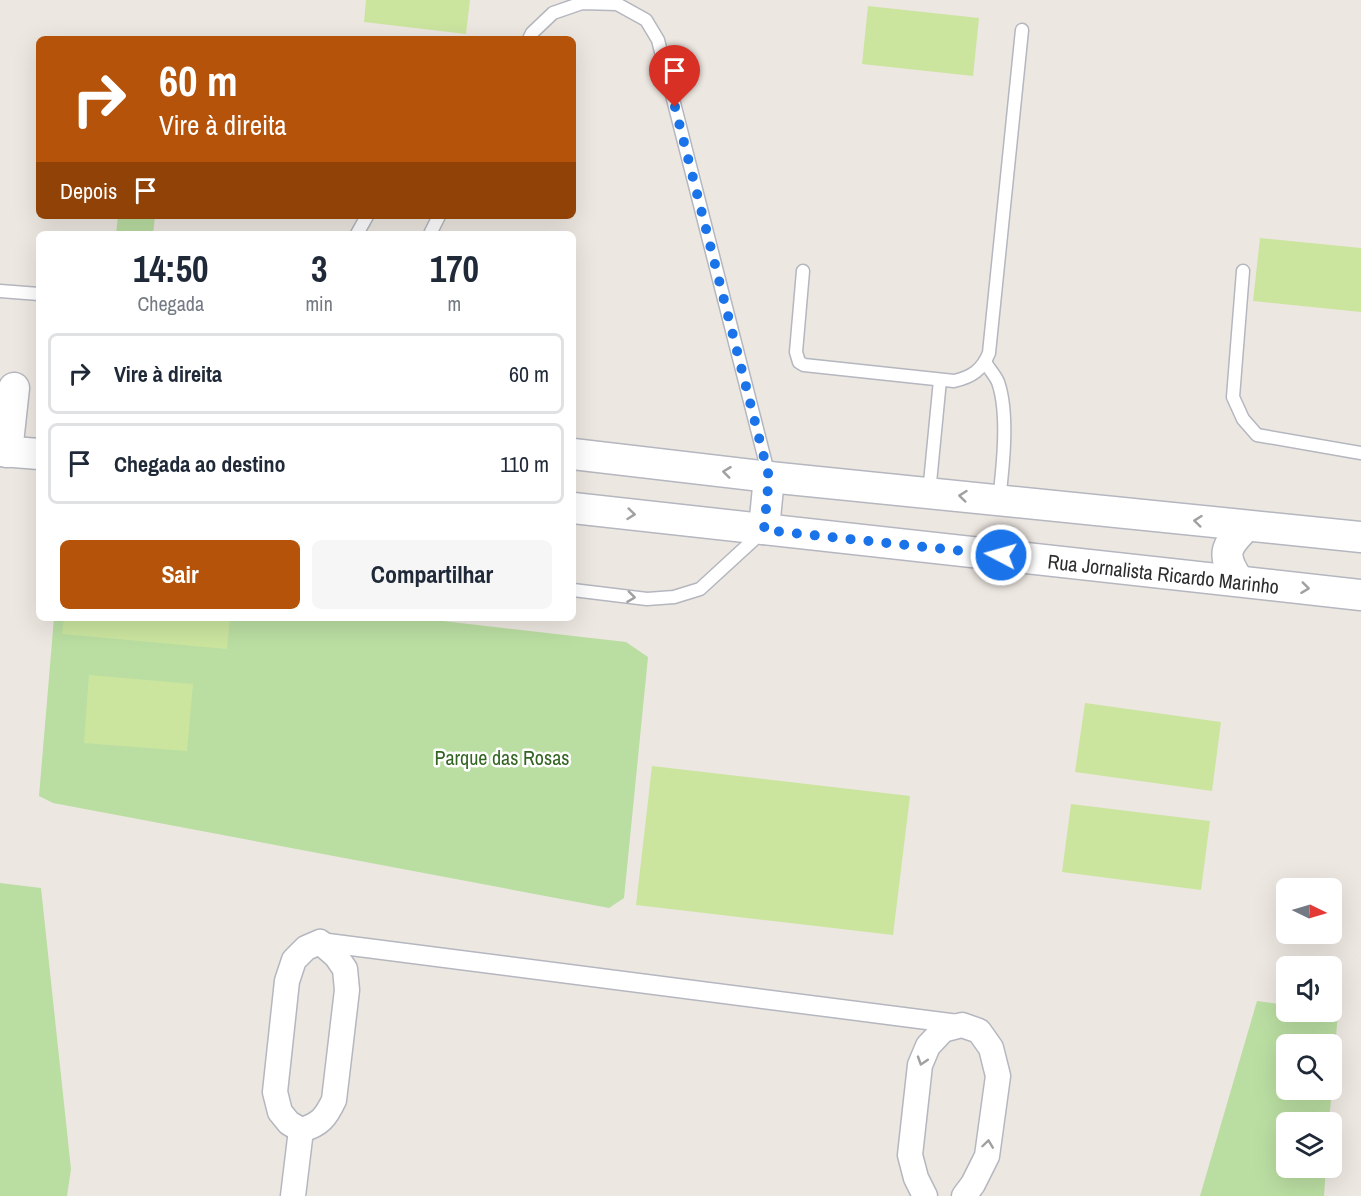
<!DOCTYPE html>
<html lang="pt">
<head>
<meta charset="utf-8">
<style>
	:root { --surface:#fff; --page:#f6f6f7; --text:#1f2937; --muted:#747a83; --line:#e0e1e3; --accent:#b45309 }
	body { margin:0; font-family:"Archivo Narrow",sans-serif; background:var(--page); color:var(--text); height:100vh; display:flex; flex-direction:column; font-size:22px; white-space:nowrap }
	* { box-sizing:border-box; margin:0 }
	p { font-size:20px; color:var(--muted) }
	.icon { flex:none; width:33px; height:33px; fill:none; stroke:currentColor; stroke-width:2; stroke-linecap:round; stroke-linejoin:round }
	.map { position:relative; flex:1; overflow:hidden }
	.panel { position:absolute; left:36px; top:231px; width:540px; height:390px; display:flex; flex-direction:column; background:var(--surface); border-radius:9px; box-shadow:0 6px 24px #0002 }
	.panel>* { flex:none }
	.banner { position:absolute; left:36px; top:36px; width:540px; height:183px; border-radius:9px; box-shadow:0 6px 24px #0002; background:#b45309; color:#fff; overflow:hidden }
	.needle { width:39px; rotate:95deg }
	.tools { position:absolute; left:1276px; top:878px; display:grid; gap:12px }
	.tools a { display:grid; place-items:center; width:66px; height:66px; border-radius:9px; background:var(--surface); box-shadow:0 6px 24px #0002; font-size:30px }
	.pin { position:absolute; display:grid; place-items:center; width:51px; height:51px; color:#fff; margin:-62px -26px; border-radius:50% 50% 50% 0; rotate:-45deg; box-shadow:0 0 6px #0007 }
	.pin .icon { rotate:45deg }
	.me { position:absolute; width:66px; margin:-33px; rotate:276deg; stroke-linejoin:round; filter:drop-shadow(0 0 4px #0008) }
	.turn { display:flex; align-items:center; gap:21px; height:126px; padding:0 24px; font-size:27px }
	.turn .icon { width:78px; height:78px; stroke-width:2.5 }
	.turn b { display:block; font-size:42px; line-height:51px }
	.then { display:flex; align-items:center; height:57px; padding:0 24px; background:#0003; gap:12px; font-size:22px }
	.eta { display:flex; justify-content:space-evenly; align-items:center; height:102px; text-align:center }
	.eta b { font-size:36px; font-weight:700; line-height:42px }
	.action { display:flex; gap:12px; margin-top:auto; padding:12px 24px }
	.action a { flex:1; height:69px; border-radius:9px; background:var(--accent); color:#fff; font-size:24px; font-weight:700; line-height:69px; text-align:center }
	.action a+a { background:var(--page); color:var(--text) }
	ul { padding:0; list-style:none }
	li { display:flex; align-items:center; gap:18px; height:81px; margin:0 12px 9px; padding:0 12px; border:3px solid var(--line); border-radius:9px }
	li div { flex:1 }
	li b { display:block; font-size:22px }
	li em { font-style:normal }
	.map>svg:first-child { display:block }
	.green { fill:#badea2 }
	.pitch { fill:#cbe59f }
	.lines { fill:none; stroke-linecap:round; stroke-linejoin:round }
	.service-casing { stroke:#b4b7bf; stroke-width:15 }
	.pedestrian-casing { stroke:#b4b7bf; stroke-width:21 }
	.minor-casing { stroke:#b4b7bf; stroke-width:27 }
	.tertiary-casing { stroke:#b4b7bf; stroke-width:33 }
	.service { stroke:#fff; stroke-width:12 }
	.pedestrian { stroke:#fff; stroke-width:18 }
	.minor { stroke:#fff; stroke-width:24 }
	.tertiary { stroke:#fff; stroke-width:30 }
	.oneway { stroke:#a0a0a0 }
	.route { stroke:#1a73e8; stroke-width:10; stroke-dasharray:0 18 }
	.labels { text-anchor:middle; dominant-baseline:central; stroke-width:5; stroke-linejoin:round; paint-order:stroke }
	.street-label { font-size:20px; fill:#2d2d2d; stroke:#fff }
	.park-label { font-size:20px; fill:#346522; stroke:#fff }
</style>
</head>
<body>
<div class="map">
<svg width="1361" height="1196" viewBox="0 0 1361 1196">
	<rect width="100%" height="100%" fill="#ede7e1"/>
	<g class="green">
		<polygon points="118,216 155,216 153,234 116,234"/>
		<polygon points="54,618 417,618 626,642 648,657 624,898 609,908 53,803 39,796"/>
		<polygon points="0,883 41,888 71,1169 67,1196 0,1196"/>
		<polygon points="1257,1001 1287,1005 1287,1011 1338,1012 1332,1087 1332,1044 1287,1044 1287,1089 1332,1089 1329,1122 1287,1122 1287,1167 1326,1167 1324,1196 1200,1196"/>
	</g>
	<g class="pitch">
		<polygon points="366,0 470,0 466,34 364,22"/>
		<polygon points="868,6 979,18 973,76 862,64"/>
		<polygon points="1260,238 1361,248 1361,312 1253,301"/>
		<polygon points="64,618 230,618 227,649 62,634"/>
		<polygon points="89,675 193,684 187,751 84,743"/>
		<polygon points="1085,703 1221,722 1212,791 1075,772"/>
		<polygon points="652,766 910,796 893,935 636,905"/>
		<polygon points="1071,804 1210,821 1201,890 1062,872"/>
	</g>
	<g class="lines">
		<defs>
			<g id="service">
				<polyline points="529,39 532,33 553,13 582,3 617,4 646,20 658,40 769,476"/>
				<polyline points="357,234 367,216"/>
				<polyline points="430,234 439,216"/>
				<path d="M803,271L796,352L799,362L804,365L954,381C972,377 982,370 989,353L1022,30"/>
				<polyline points="1243,271 1233,397 1243,419 1257,435 1361,453"/>
				<polyline points="0,291 39,294"/>
				<path d="M985,362C989,369 995,375 998,382C1009,413 1003,467 999,500"/>
				<polyline points="929,493 940,380"/>
				<polyline points="573,590 647,599 674,597 700,589 761,533"/>
			</g>
			<polyline id="pedestrian" points="320,942 958,1024"/>
			<g id="minor">
				<path d="M320,942L336,956L345,969L347,990L334,1100C326,1117 320,1125 301,1130L289,1123L280,1112L275,1092L287,981L294,960L306,948Z"/>
				<polyline points="293,1196 301,1130"/>
				<polyline points="925,1196 916,1178 910,1155 920,1065 928,1046 943,1030 962,1025 979,1031 991,1048 998,1076 987,1156 973,1184 964,1196"/>
			</g>
			<g id="tertiary">
				<polyline points="0,451 39,454"/>
				<polyline points="7,452 14,388"/>
				<polyline points="573,454 769,477 1361,537"/>
				<path id="s1" d="M573,508L1361,595"/>
				<polyline points="764,529 769,477"/>
				<path d="M1238,580C1221,554 1225,547 1246,526"/>
			</g>
		</defs>
		<use href="#service" class="service-casing"/>
		<use href="#pedestrian" class="pedestrian-casing"/>
		<use href="#minor" class="minor-casing"/>
		<use href="#tertiary" class="tertiary-casing"/>
		<use href="#service" class="service"/>
		<use href="#pedestrian" class="pedestrian"/>
		<use href="#minor" class="minor"/>
		<use href="#tertiary" class="tertiary"/>
	</g>
	<defs><path id="oneway-chevron" d="M-2-3.5L2.5 0L-2 3.5" fill="none" stroke-width="1.6" stroke-linecap="round" stroke-linejoin="round" transform="scale(1.5)"/></defs>
	<g class="oneway">
		<use href="#oneway-chevron" transform="translate(727 472) rotate(-173)"/>
		<use href="#oneway-chevron" transform="translate(963 496) rotate(-174)"/>
		<use href="#oneway-chevron" transform="translate(631 514) rotate(6)"/>
		<use href="#oneway-chevron" transform="translate(1198 521) rotate(-174)"/>
		<use href="#oneway-chevron" transform="translate(1305 588) rotate(7)"/>
		<use href="#oneway-chevron" transform="translate(631 597) rotate(7)"/>
		<use href="#oneway-chevron" transform="translate(922 1061) rotate(108)"/>
		<use href="#oneway-chevron" transform="translate(988 1144) rotate(-82)"/>
	</g>
	<g class="lines">
		<polyline class="route" points="675,107 769,477 764,530 1001,555"/>
	</g>
	<g class="labels">
		<g class="street-label">
			<text stroke="none"><textPath href="#s1" startOffset="594">Rua Jornalista Ricardo Marinho</textPath></text>
		</g>
		<g class="park-label">
			<text x="502" y="757">Parque das Rosas</text>
		</g>
	</g>
</svg>
<div class="tools">
<a><svg class="needle" viewBox="-14 -14 28 28"><path d="M0-13l5 13h-10z" fill="#e53935"/><path d="M0 13l5-13h-10z" fill="#747a83"/></svg></a>
<a><svg class="icon" aria-label="sound" viewBox="0 0 24 24"><path d="M4 9h4l5-4v14l-5-4H4zM17 9q2 3 0 6"/></svg></a>
<a><svg class="icon" aria-label="search" viewBox="0 0 24 24"><circle cx="10" cy="10" r="6"/><path d="M15 15l6 6"/></svg></a>
<a><svg class="icon" aria-label="layers" viewBox="0 0 24 24"><path d="M12 4l9 5-9 5-9-5zM3 14l9 5 9-5"/></svg></a>
</div>
<div class="pin" style="left:675px;top:107px;background:#d93025"><svg class="icon" aria-label="arrive" viewBox="0 0 24 24"><path d="M6 21V4h12l-3 4 3 4H6"/></svg></div>
<svg class="me" style="left:1001px;top:555px" viewBox="-20 -20 40 40"><circle r="17" fill="#1a73e8" stroke="#fff" stroke-width="3"/><path d="M0-11L8 9 0 5-8 9z" fill="#fff"/></svg>
<div class="banner">
<div class="turn"><svg class="icon" aria-label="right" viewBox="0 0 24 24"><path d="M7 20v-9h11M14 6l5 5-5 5"/></svg><div><b>60 m</b>Vire à direita</div></div>
<div class="then">Depois<svg class="icon" aria-label="arrive" viewBox="0 0 24 24"><path d="M6 21V4h12l-3 4 3 4H6"/></svg></div>
</div>
<section class="panel">
<div class="eta">
<div><b>14:50</b><p>Chegada</p></div>
<div><b>3</b><p>min</p></div>
<div><b>170</b><p>m</p></div>
</div>
<ul>
<li><svg class="icon" aria-label="right" viewBox="0 0 24 24"><path d="M7 20v-9h11M14 6l5 5-5 5"/></svg><div><b>Vire à direita</b></div><em>60 m</em></li>
<li><svg class="icon" aria-label="arrive" viewBox="0 0 24 24"><path d="M6 21V4h12l-3 4 3 4H6"/></svg><div><b>Chegada ao destino</b></div><em>110 m</em></li>
</ul>
<div class="action"><a>Sair</a><a>Compartilhar</a></div>
</section>
</div>
</body>
</html>
